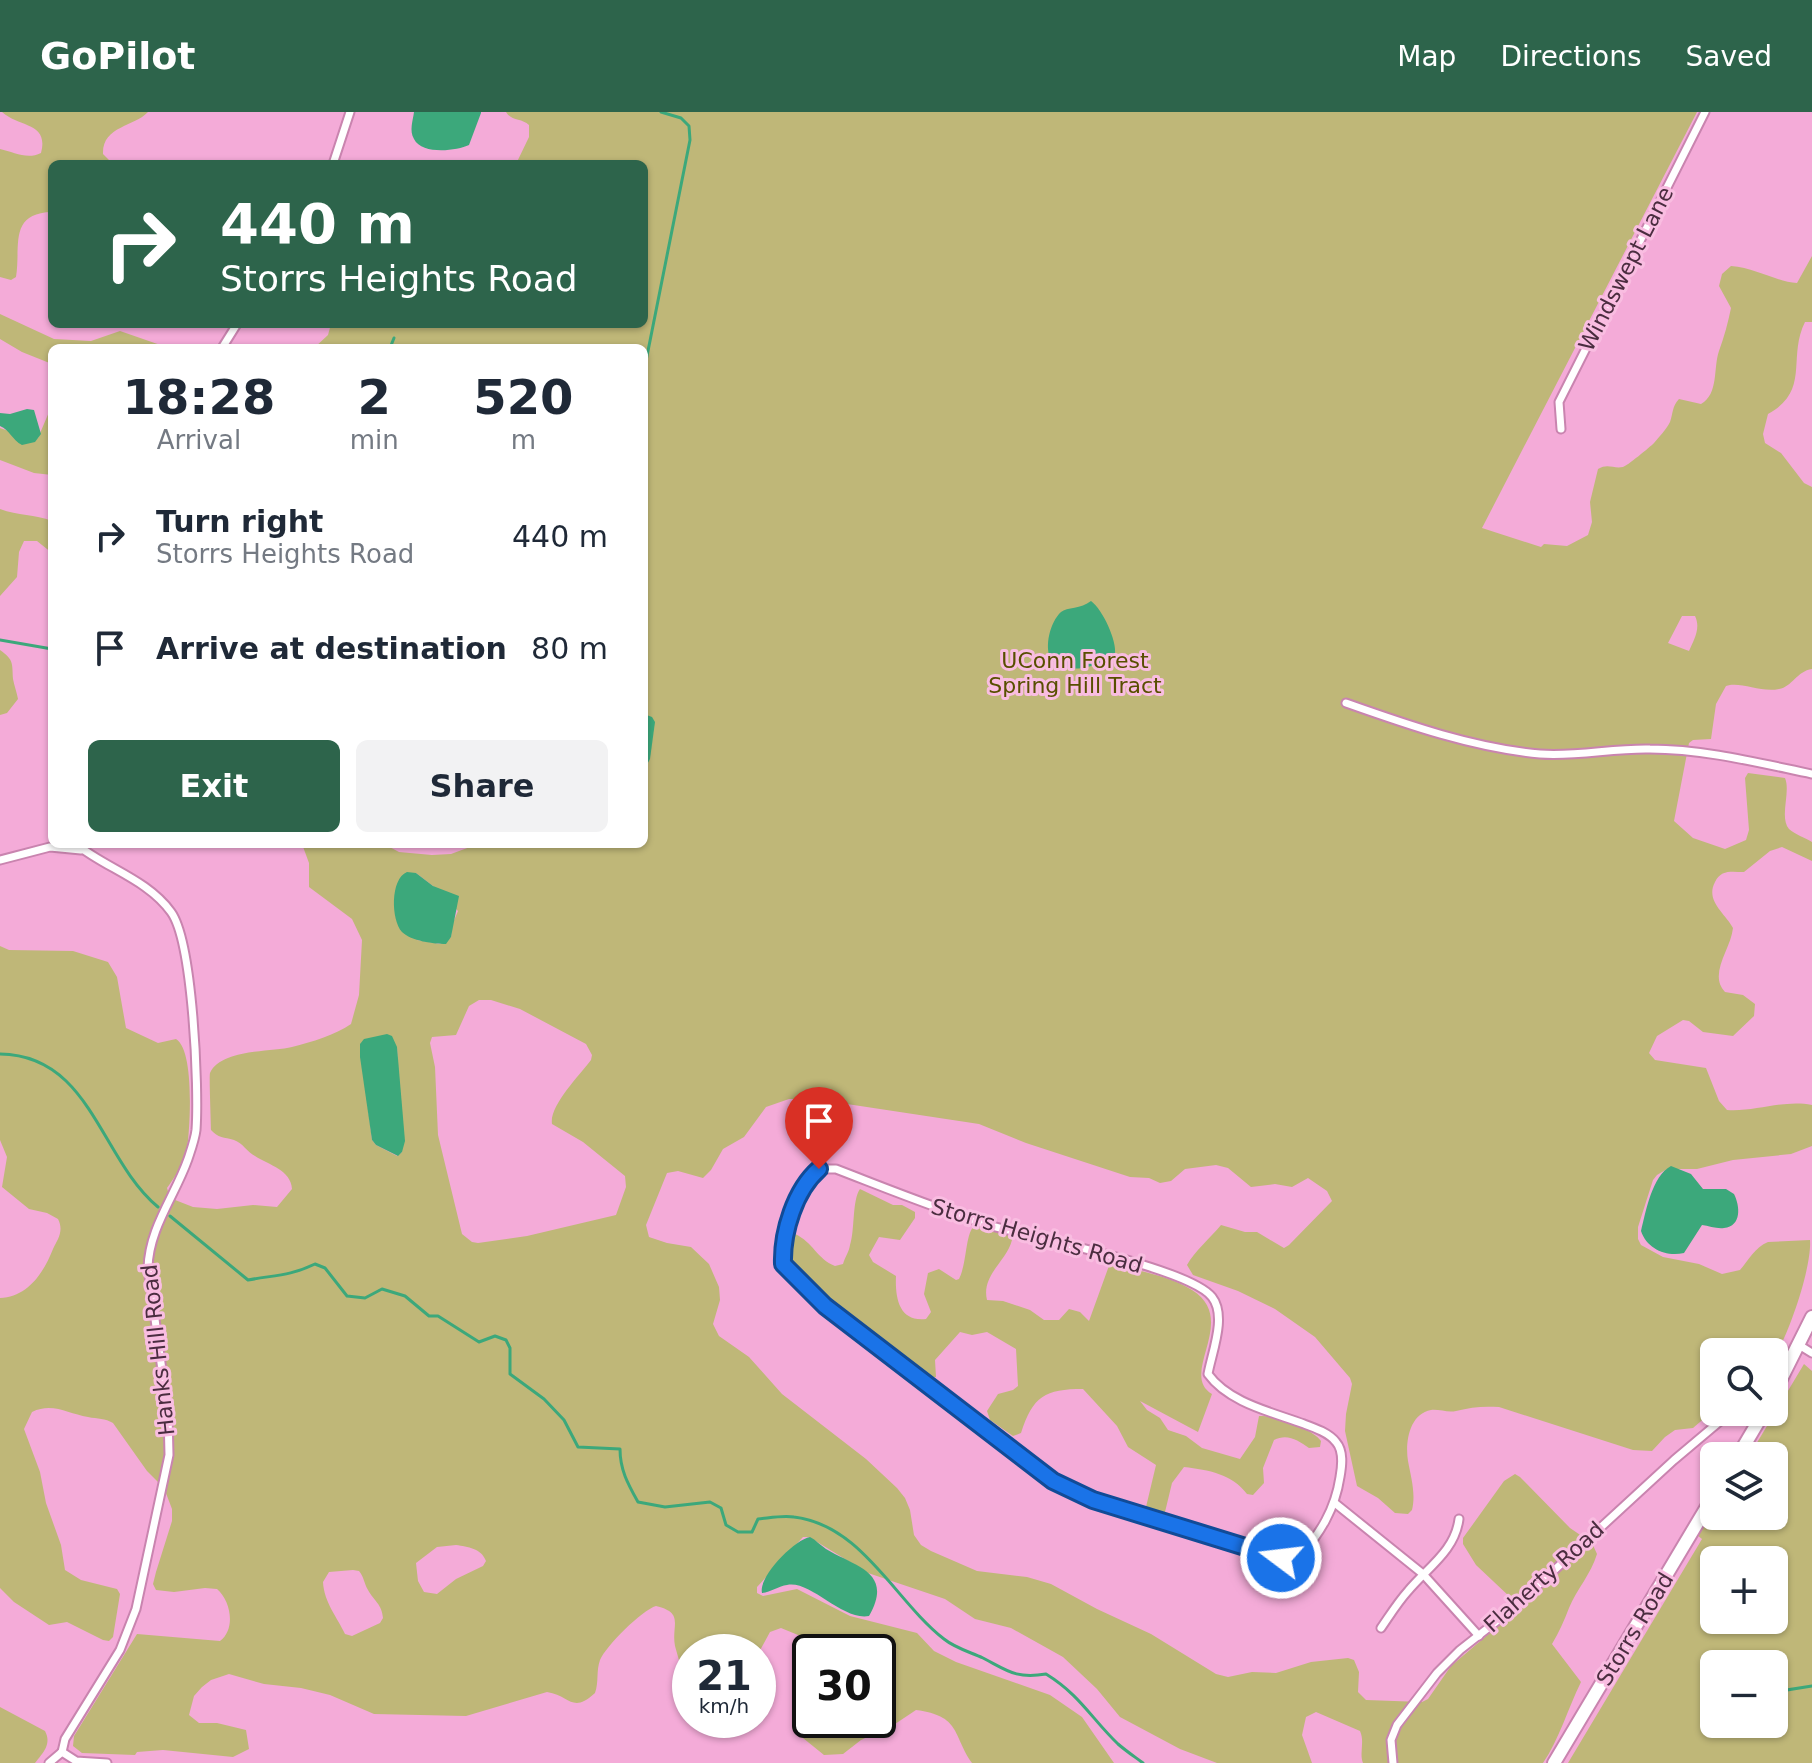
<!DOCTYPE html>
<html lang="en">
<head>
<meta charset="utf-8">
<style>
	:root { --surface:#fff; --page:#f2f2f3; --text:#1f2937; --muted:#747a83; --accent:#2d644b }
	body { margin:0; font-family:"DejaVu Sans",sans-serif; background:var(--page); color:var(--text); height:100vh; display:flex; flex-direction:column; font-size:30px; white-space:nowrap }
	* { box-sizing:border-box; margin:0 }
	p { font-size:26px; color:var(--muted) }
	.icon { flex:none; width:44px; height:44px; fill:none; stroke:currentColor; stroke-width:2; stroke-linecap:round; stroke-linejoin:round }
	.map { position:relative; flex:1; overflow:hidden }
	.drawer { position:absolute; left:48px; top:232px; width:600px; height:504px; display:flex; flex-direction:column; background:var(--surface); border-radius:12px; box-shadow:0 2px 6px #0004 }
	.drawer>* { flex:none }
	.guide { position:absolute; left:48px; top:48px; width:600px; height:168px; border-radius:12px; box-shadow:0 2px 6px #0004; background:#2d644b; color:#fff; overflow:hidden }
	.buttons { position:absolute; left:1700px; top:1226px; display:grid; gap:16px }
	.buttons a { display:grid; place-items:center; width:88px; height:88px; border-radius:12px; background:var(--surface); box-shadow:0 2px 6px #0004; font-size:40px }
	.speed { position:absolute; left:672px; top:1522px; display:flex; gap:16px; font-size:40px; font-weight:700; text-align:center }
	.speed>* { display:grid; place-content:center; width:104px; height:104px; border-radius:50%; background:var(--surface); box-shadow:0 2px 6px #0004; line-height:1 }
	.speed small { font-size:20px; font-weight:400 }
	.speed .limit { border:4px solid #111; border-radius:12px; background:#fff; color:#111 }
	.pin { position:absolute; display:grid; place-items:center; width:68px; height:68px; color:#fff; margin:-82px -34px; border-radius:50% 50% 50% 0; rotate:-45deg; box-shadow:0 0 8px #0007 }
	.pin .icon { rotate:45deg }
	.me { position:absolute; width:88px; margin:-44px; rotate:285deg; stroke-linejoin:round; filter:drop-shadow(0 0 6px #0008) }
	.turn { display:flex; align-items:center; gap:28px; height:168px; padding:0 40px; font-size:36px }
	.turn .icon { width:104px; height:104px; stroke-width:2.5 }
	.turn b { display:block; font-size:56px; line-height:68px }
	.eta { display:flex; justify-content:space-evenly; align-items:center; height:136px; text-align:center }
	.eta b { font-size:48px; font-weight:700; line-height:56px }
	.action { display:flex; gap:16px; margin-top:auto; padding:16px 40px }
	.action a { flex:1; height:92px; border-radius:12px; background:var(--accent); color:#fff; font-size:32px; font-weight:700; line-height:92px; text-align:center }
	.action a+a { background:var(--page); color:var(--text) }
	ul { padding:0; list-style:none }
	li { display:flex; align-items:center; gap:24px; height:112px; padding:0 40px }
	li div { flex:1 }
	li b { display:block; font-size:30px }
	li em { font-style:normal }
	header { display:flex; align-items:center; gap:48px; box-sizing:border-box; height:112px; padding:0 40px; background:var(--accent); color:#fff }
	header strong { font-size:38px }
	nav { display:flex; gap:44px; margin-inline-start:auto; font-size:28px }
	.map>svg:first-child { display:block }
	.green { fill:#bfb778; fill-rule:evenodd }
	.water { fill:#3ca87b }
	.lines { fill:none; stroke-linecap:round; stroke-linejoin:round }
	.stream { stroke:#3ca87b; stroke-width:3 }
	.minor-casing { stroke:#c984af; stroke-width:11 }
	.primary-casing { stroke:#c984af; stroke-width:16 }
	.minor { stroke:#fff; stroke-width:7 }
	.primary { stroke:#fff; stroke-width:12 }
	.route-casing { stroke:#114b97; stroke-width:20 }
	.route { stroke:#1a73e8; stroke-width:14 }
	.labels { text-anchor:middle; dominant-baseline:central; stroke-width:6; stroke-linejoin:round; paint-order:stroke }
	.street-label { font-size:22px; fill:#4b2d40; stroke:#f9bde1 }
	.park-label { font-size:22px; fill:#584f00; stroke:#f9bde1 }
</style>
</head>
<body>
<header>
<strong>GoPilot</strong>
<nav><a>Map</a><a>Directions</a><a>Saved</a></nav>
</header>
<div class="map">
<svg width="1812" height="1651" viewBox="0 0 1812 1651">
	<rect width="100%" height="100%" fill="#f4abd8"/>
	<g class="green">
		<path d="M2,0H148C134,15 102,14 103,42L113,52H52V100C8,101 21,135 16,165L11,168L0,165V37C14,40 27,48 41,41C49,10 20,16 2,0Z"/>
		<path d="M506,0H1697L1482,416L1541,435L1544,432L1567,434L1588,423L1592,410L1590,390L1598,357C1608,351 1613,357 1623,355C1627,354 1650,335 1654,331C1659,325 1666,318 1670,310C1673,302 1672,294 1679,287L1701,292C1719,282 1713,256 1719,239C1724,225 1728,211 1731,196L1719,174L1722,162L1731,154C1756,156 1777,170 1797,171L1812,144V210H1805C1787,246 1811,278 1768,302L1763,322L1765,331L1781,341L1804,371L1812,375V557C1797,559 1792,575 1779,577C1761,581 1740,569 1726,574L1716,592L1711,627L1693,628L1689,631L1674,709L1693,726L1725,737L1746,728L1749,718L1745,666L1748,661L1785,666C1791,680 1779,705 1789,717C1794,722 1806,726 1812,730V749L1782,735L1770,739L1744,760C1732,760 1721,757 1715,770C1705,789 1725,801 1733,816C1731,837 1708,862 1725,880L1743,883L1755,892L1754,904L1733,924L1703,920L1689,909L1683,908L1657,924L1649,941L1655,948L1706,956L1719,989L1727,998C1756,1000 1784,987 1812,993V1034L1791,1042L1733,1048L1697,1057H1667L1657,1063L1653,1068L1638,1115V1127L1641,1133L1663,1145L1699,1152L1722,1162L1740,1158C1748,1149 1755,1135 1768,1130L1810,1128C1812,1155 1789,1222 1774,1246V1240H1714V1298L1693,1316L1675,1318L1665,1325L1652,1339L1633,1338L1499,1295C1483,1294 1471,1295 1456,1299C1448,1301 1439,1297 1431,1298C1409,1302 1405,1331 1408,1349C1411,1365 1416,1382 1412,1398L1408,1402L1395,1401L1378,1386L1357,1374L1345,1319L1346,1302L1352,1272L1350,1266L1315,1225L1275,1197L1238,1179L1193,1163L1187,1153C1194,1140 1211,1125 1221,1113L1245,1120H1257L1284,1136L1289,1133L1332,1089L1327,1079L1308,1066L1292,1075L1275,1072L1251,1075L1228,1056L1216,1053L1185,1057L1171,1069L1160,1071L1149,1066L1130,1065L1026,1031L979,1012L814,987H789L766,995L744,1025L723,1037L711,1058L703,1066L678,1059L667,1061L646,1113L649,1125L667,1131L691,1135L709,1152L719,1175L720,1188L713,1212L719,1224L749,1245L782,1282L866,1347L897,1376L905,1386L910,1398L914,1423L921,1433L931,1439L977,1459L1027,1465L1051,1472L1097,1497L1151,1522L1216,1562L1228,1565L1252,1560L1276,1561L1311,1550L1348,1546L1354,1548L1359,1560L1358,1580L1366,1588L1422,1590L1428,1587L1451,1554L1498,1514L1511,1486L1476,1453L1463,1432V1426L1504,1369L1515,1362L1520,1365L1570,1416L1592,1431L1597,1442C1591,1462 1577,1477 1569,1496C1564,1509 1559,1520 1552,1532L1581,1570C1568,1596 1559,1628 1543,1651H1363C1359,1641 1365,1630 1360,1619L1316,1600L1306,1605L1302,1623L1312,1651H1217L1180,1637L1120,1605L1097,1577L1063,1545L1011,1516L975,1507L945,1487L868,1461L809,1425H803L757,1475V1481L763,1484L797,1477L850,1504L917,1521L934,1539L956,1550L1050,1583L1082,1605L1114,1651H972C952,1622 961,1604 916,1598L895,1612L861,1628L843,1642L824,1643L798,1622L810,1572V1608H878V1540H824L815,1530L781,1516L770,1520L758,1542L690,1540V1608H698H685C678,1598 683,1589 684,1578C684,1562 679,1549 675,1534C671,1513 685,1501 656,1494C642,1498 606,1534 600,1548C596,1559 599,1570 595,1581C572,1602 571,1584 547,1580L466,1604L374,1602L330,1583L301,1576L264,1572L229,1562L211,1568L202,1575L194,1584L189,1603L199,1611H217L246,1618L249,1637L233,1645L163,1638L137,1640L135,1643L82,1641L73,1634L74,1624L137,1522L220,1529C236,1517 231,1489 217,1477L205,1476L174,1480L156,1478L153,1472L156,1460L172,1409V1397L164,1376L147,1359L113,1311C105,1306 98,1307 88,1305C68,1302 53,1290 32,1300L24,1317L40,1360L46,1391L61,1433L65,1458L81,1468L117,1477L120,1482L113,1525L109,1529L103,1528L67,1510L49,1513L14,1490L0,1476V1186C28,1185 44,1160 53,1137C58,1127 64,1119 58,1107L47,1101L29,1097L2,1075L7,1045L0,1028V834L9,838L73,839L108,850L117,865L126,916L158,931L176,927C195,939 190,1016 187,1037C185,1050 175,1065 167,1076L170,1086L193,1095L217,1097L253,1093L277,1095L292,1077C291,1058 269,1053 255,1044C247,1040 243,1031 234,1028C224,1025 218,1026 211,1018C211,1011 209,964 210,961C221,937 271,940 292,935C312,930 335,923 351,912L359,883L362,828L352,807L309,775V751L302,732H384L399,740L432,743L451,742L478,732H644V236H314L328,223L331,212H644V52H516L529,25V13C522,6 511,9 506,0ZM1682,504H1695C1701,516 1694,528 1689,539L1668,531ZM416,761L433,774L458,799L452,813L451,825L440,832L417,828ZM479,888H491L520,897L586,932L592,943L591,948C579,964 549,994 552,1012L583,1030L625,1064L626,1075L616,1103L527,1124L478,1131L472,1130L462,1122L438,1023L435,955L430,931L432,925L456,923L469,894ZM360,932L397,935L402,1040L397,1044L376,1033L372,1028ZM456,1433C468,1435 481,1436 486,1449L483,1454L456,1467L437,1482L424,1480L418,1469L416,1451L437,1435ZM353,1458L359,1459C364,1465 364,1471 368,1478C374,1489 382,1492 383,1506L380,1511L352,1524L345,1522C337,1505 324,1490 323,1470L329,1460Z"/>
		<polygon points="0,202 54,227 91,229 120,219 169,236 52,236 52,252 22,240 0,227"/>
		<polygon points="52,293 52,363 34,361 0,348 0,316 32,327 38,326"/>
		<path d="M0,397C18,404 35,402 52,409V441L37,429H24L19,440L17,465L0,484Z"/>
		<path d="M0,538C14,548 12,551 13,567C14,573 17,581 18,587L7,601L0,603Z"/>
		<path d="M860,1077L893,1093H902L915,1100V1106L900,1128L879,1125L869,1143L873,1150L896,1164C895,1186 899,1210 926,1207L931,1200L924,1182L928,1161L939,1157L956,1168L959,1167C967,1151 965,1126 973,1115L1009,1123L1012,1128C1007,1149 981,1163 987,1188L1003,1189L1030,1198L1044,1208H1059L1069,1197L1080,1200L1089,1209L1110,1151C1136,1159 1169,1163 1192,1178C1240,1208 1178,1262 1212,1282L1198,1320L1140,1289L1147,1298L1160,1306L1168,1318L1186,1324L1202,1336L1240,1347L1255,1325L1259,1304C1274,1303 1313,1317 1321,1329L1320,1335L1309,1336C1298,1328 1287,1321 1274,1328L1263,1356L1264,1371L1253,1383L1247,1382C1232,1362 1209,1358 1184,1355L1172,1371L1165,1400L1159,1402L1146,1395L1156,1353L1128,1335L1117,1314L1083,1277C1045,1277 1033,1284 1021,1321L1013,1324L990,1308L987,1299L998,1282L1013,1278L1018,1274L1016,1237L987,1220L972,1223L960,1220L935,1248L936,1265L930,1266L888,1238L801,1168C790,1153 780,1138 795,1122C813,1130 817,1147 835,1154L843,1152C845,1145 849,1140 850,1133C855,1119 852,1088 860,1077Z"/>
		<path d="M1804,1252L1812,1259V1651H1568L1702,1427L1697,1423L1714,1398V1404H1774V1344H1749ZM1714,1448H1774V1508H1714ZM1714,1552H1774V1612H1714Z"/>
		<path d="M0,1595L45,1619C52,1632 43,1641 35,1651H0Z"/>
	</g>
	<g class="water">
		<path d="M414,0H481V1L469,33C456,39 422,43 414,27C409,19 413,8 414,0Z"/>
		<path d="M27,297L34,298L41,322L35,330L22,333C12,328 10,318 0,314V301L10,302Z"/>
		<path d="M1091,489C1103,498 1117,529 1115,542C1107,550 1083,559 1070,556C1064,555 1057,551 1051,548C1044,535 1050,510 1061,500C1067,495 1081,497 1091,489Z"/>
		<polygon points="644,602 652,605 655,610 650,647 644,658"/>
		<path d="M407,760L416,761L433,774L459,784L451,825L446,832C434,832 411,829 402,820C391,808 390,767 407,760Z"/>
		<polygon points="387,922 392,924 397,935 405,1029 402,1040 398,1044 376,1033 372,1028 360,945 360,932 364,927"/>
		<path d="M1671,1054L1691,1062L1703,1077H1726L1734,1082C1740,1094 1742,1114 1724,1116C1717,1117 1709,1114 1702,1113L1684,1141C1666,1145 1647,1137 1641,1119C1646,1099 1652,1064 1671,1054Z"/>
		<path d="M810,1425C816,1428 820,1433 826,1437C856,1455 894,1460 869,1504C842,1509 811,1468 787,1473C779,1474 771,1480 762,1481C758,1465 794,1428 810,1425Z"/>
	</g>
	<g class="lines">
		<g class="stream">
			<polyline points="400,214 402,212"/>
			<polyline points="390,236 394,226"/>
			<polyline points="644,259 690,28 689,14 681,6 661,0"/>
			<polyline points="0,528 52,537"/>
			<path d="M0,942C91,943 100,1047 158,1095"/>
			<path d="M170,1104L248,1168C275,1163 290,1164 315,1152L325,1156L347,1184L365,1186L382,1177L405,1184L429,1204H438L479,1230L495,1224L506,1228L510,1236V1262L544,1287L564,1308L578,1335L620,1337C620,1358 628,1372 638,1390L665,1395L710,1390L721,1396L726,1413L738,1420H752L758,1407C769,1406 783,1403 794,1405C862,1413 895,1489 944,1527C955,1536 970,1540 983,1546C1008,1559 1016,1567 1046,1562C1080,1583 1091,1606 1118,1632C1126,1639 1135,1645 1143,1651"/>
			<polyline points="1712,1578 1714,1578"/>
			<polyline points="1774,1580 1812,1574"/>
		</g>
		<defs>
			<g id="minor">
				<polyline points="333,52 350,0"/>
				<polyline points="222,236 237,212"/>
				<polyline points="1561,317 1559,290 1705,0"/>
				<path d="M1346,591C1408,613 1474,636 1540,642C1576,645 1613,636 1650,637C1704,637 1759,651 1812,662"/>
				<polyline points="0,748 50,735 81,738"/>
				<path d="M819,1057H836C888,1077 939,1098 992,1114C1034,1126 1189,1156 1212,1185C1227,1204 1212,1240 1208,1262C1229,1291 1272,1300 1304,1312C1315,1316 1329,1321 1336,1330C1344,1339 1342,1354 1340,1365C1335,1398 1320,1421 1299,1446H1281L1093,1388L1053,1369L825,1194L798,1170L783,1152L782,1133L797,1090L806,1068Z"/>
				<polyline points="1799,1233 1812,1241"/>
				<polyline points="1336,1392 1423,1462 1479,1524"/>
				<path d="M1381,1516C1390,1503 1398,1490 1408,1479C1427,1456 1455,1439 1459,1407"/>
				<path d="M62,1640L65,1627L120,1538L136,1497L169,1343L168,1302L148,1156C149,1116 175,1084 188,1047C191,1038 195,1027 196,1018C199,977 193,830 171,800C147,767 105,756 76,732"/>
				<polyline points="62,1640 76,1649 107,1651"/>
				<polyline points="49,1651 62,1640"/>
				<polyline points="1393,1651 1391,1628 1397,1613 1437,1561 1460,1538 1511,1498 1674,1348 1731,1300"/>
			</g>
			<g id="primary">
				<polyline points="1774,1281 1812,1205"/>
				<polyline points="1738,1344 1764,1300"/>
				<polyline points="1554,1651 1714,1383"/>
			</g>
		</defs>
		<use href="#minor" class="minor-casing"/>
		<use href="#primary" class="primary-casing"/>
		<use href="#minor" class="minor"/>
		<use href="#primary" class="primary"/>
	</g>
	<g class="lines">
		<defs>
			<path id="route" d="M819,1057C795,1078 782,1120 783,1152L825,1194L1053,1369L1093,1388L1281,1446"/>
		</defs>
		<use href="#route" class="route-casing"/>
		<use href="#route" class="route"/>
	</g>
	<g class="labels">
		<g class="street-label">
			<text transform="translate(1626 157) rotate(-63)">Windswept Lane</text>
			<text transform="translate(1037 1124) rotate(16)">Storrs Heights Road</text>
			<text transform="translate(158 1238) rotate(-96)">Hanks Hill Road</text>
			<text transform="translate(1544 1465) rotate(-42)">Flaherty Road</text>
			<text transform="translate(1635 1517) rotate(-59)">Storrs Road</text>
		</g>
		<g class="park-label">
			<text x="1075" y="548">UConn Forest<tspan x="1075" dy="25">Spring Hill Tract</tspan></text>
		</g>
	</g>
</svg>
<div class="buttons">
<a><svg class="icon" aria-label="search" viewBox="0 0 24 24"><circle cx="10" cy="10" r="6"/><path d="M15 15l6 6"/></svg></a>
<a><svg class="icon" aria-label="layers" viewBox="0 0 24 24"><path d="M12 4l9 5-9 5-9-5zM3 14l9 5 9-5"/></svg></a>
<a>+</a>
<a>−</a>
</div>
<div class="speed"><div>21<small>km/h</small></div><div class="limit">30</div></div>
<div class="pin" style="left:819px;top:1057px;background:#d93025"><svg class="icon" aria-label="arrive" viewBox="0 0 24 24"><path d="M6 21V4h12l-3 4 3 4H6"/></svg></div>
<svg class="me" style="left:1281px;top:1446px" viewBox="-20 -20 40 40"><circle r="17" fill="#1a73e8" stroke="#fff" stroke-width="3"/><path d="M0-11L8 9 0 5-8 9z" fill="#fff"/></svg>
<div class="guide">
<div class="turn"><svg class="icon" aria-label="right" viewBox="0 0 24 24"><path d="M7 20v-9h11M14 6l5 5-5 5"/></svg><div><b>440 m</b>Storrs Heights Road</div></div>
</div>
<section class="drawer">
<div class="eta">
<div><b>18:28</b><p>Arrival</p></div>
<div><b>2</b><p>min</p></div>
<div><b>520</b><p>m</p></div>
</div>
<ul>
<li><svg class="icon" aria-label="right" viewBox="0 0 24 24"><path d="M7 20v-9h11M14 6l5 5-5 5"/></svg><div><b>Turn right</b><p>Storrs Heights Road</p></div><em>440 m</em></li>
<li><svg class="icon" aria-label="arrive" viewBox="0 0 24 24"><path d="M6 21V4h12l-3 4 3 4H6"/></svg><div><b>Arrive at destination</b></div><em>80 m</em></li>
</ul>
<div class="action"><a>Exit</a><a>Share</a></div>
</section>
</div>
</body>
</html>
